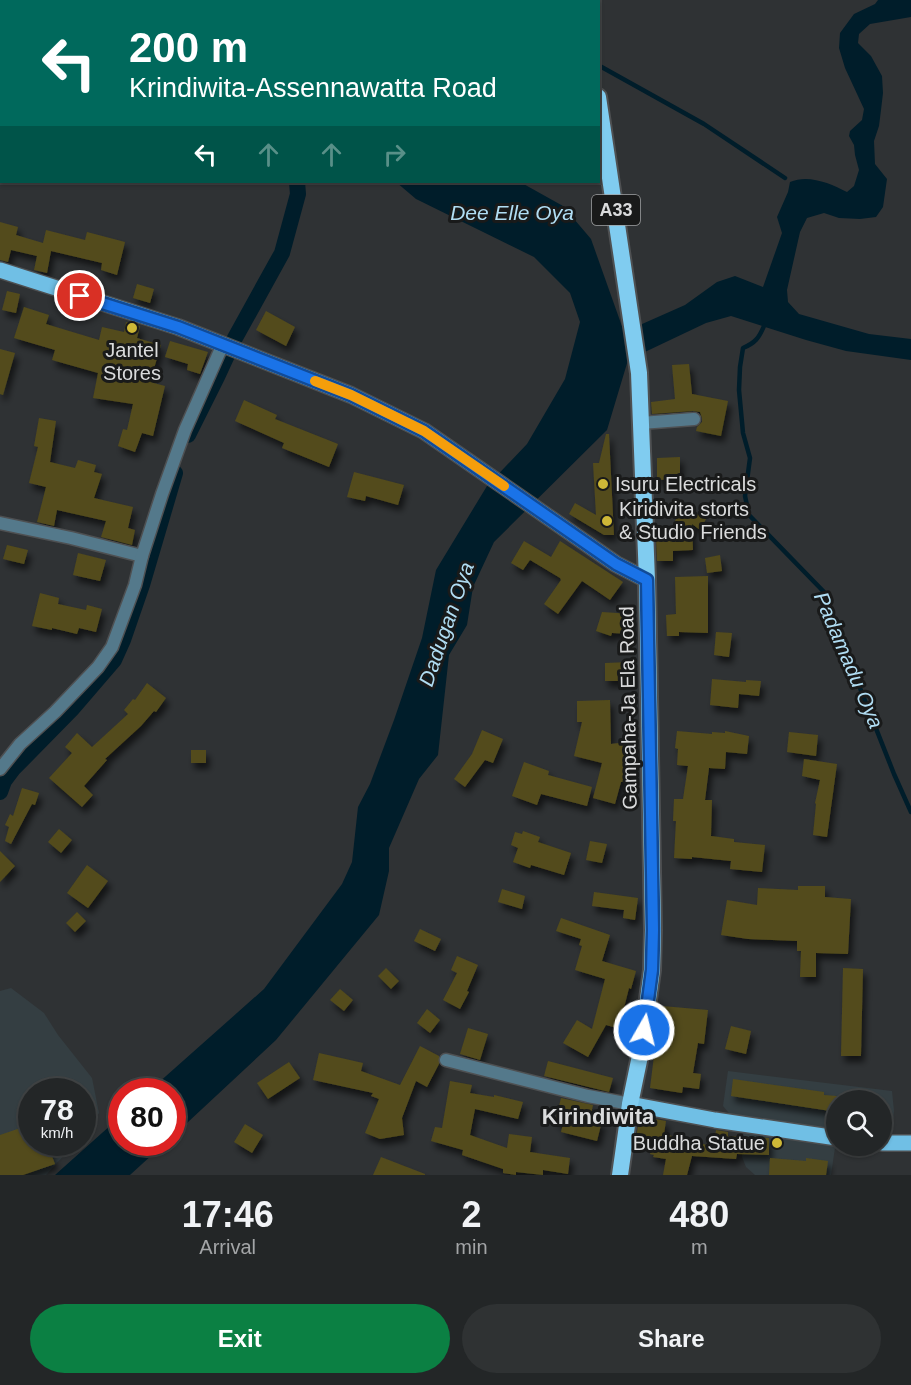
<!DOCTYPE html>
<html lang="en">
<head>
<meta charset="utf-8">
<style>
	:root { --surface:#232627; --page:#2f3233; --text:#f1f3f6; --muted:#a3a5a7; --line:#404344; --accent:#0b8043 }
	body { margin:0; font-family:Arial,sans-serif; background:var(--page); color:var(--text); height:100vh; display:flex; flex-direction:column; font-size:22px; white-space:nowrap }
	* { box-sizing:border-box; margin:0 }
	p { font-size:20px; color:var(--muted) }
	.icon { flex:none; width:33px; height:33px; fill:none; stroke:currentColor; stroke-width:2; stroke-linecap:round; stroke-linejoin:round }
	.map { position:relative; height:1175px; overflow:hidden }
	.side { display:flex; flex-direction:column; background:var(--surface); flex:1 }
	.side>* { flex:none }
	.banner { position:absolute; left:0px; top:0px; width:600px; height:183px; box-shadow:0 2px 4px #0004,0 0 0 2px var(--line); background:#00695c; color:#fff; overflow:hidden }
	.fabs { position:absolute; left:826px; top:1090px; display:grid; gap:12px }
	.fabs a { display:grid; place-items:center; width:66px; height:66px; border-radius:50%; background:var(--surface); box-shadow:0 2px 4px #0004,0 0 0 2px var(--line); font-size:30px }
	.speed { position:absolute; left:18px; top:1078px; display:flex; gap:12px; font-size:30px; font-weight:700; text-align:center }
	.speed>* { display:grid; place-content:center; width:78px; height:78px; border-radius:50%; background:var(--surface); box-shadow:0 2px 4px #0004,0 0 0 2px var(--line); line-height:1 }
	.speed small { font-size:15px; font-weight:400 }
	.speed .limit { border:9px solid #d22; background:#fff; color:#111 }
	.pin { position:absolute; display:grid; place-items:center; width:51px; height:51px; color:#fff; margin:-26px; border:3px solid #fff; border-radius:50%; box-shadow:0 2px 6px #0007 }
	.me { position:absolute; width:66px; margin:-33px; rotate:8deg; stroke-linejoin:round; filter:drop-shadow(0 0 4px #0008) }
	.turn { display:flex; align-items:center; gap:21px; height:126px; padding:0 30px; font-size:27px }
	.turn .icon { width:78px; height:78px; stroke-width:2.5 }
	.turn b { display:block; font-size:42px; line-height:51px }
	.lanes { display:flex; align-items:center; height:57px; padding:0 30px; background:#0003; justify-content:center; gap:30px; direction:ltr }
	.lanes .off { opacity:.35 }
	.eta { display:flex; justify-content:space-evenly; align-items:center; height:102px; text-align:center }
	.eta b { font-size:36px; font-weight:700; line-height:42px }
	.action { display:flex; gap:12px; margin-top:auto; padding:12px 30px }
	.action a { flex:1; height:69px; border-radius:36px; background:var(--accent); color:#fff; font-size:24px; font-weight:700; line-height:69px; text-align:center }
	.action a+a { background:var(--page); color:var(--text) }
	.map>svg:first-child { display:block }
	.built { fill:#343e42 }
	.water { fill:#001d2a }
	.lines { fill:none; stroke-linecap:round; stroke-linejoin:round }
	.stream { stroke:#001d2a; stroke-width:4.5 }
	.canal { stroke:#001d2a; stroke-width:16 }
	.building { fill:#534b1b; filter:url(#shadow) }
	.minor-casing { stroke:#4e5052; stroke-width:15 }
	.primary-casing { stroke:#4e5052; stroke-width:18 }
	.trunk-casing { stroke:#4e5052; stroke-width:20 }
	.minor { stroke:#54798b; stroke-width:12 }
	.primary { stroke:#70bfe5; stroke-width:15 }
	.trunk { stroke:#80ccf0; stroke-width:16 }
	.route-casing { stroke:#114b97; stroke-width:15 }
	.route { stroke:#1a73e8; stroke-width:10 }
	.slow { stroke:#f59e0b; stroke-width:10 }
	.poi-dot { fill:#ceb837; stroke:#191a1a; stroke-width:2 }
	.labels { text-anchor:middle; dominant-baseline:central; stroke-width:6; stroke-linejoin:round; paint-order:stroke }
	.shield { fill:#191a1a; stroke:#a0a1a2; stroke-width:1.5 }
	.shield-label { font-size:18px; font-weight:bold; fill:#dadbdc }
	.poi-label { font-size:20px; fill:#dadbdc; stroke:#191a1a; text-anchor:start }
	.street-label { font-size:20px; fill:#dadbdc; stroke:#191a1a }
	.water-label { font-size:21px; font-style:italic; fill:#b0ddf3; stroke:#191a1a }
	.quarter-label { font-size:22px; font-weight:bold; fill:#dadbdc; stroke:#191a1a }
</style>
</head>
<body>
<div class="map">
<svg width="911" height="1175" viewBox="0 0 911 1175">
	<defs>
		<filter id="shadow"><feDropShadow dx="3.5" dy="6" stdDeviation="3" flood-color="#0009"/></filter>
	</defs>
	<rect width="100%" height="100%" fill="#2f3234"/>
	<g class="built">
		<polygon points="11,988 44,1013 58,1035 92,1078 99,1113 83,1133 82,1092 32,1092 32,1143 75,1143 46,1175 0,1175 0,991"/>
		<polygon points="728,1071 892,1091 894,1111 892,1129 886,1135 882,1135 882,1101 837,1101 837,1134 831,1175 755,1175 746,1167 742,1157 744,1121 733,1118 723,1106"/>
	</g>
	<g class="water">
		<path d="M878,0H911V17L870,24L859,34L858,43L871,56L882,76L883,93L881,110L879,126L874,141L875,164L887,179L883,207L876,217L860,219L839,218L824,213L807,218L800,232L787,290L788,302L799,314L869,334L911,339V360L846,351L806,340L731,316L706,323L628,360L607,430L494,542L473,587L467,625L449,655L438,755L419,779L389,848V871L379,915L276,1040L173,1136L172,1092H148L264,989L342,884L352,862L358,807L370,784L394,720L422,638L436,570L487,486L527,444L565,379L580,322L570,293L534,257L416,199L396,182H520L563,206L591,239L624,332L685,305L717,282L735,276L763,287L782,233L777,217L788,192L790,182C808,174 830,183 847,192L854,186L859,170L855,155L854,145L849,136L850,131L862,120L864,109L845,68L839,48L840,33L854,14L875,4Z"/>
		<polygon points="121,1116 122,1143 165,1143 130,1175 55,1175"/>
	</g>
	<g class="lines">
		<g class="stream">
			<polyline points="510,0 511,2"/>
			<polyline points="598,65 704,124 785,178"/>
			<path d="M764,326C759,338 755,343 743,348L740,367L739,390L743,433L750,458L745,496L749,515L825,593L845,650L894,774L911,812"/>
		</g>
		<g class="canal">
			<polyline points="0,71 2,72"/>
			<polyline points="188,435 217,377 235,338 282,253 298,194 297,182"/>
			<polyline points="0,792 4,781 13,769 71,710 114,660 123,640 142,585 175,473"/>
		</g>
	</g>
	<g class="building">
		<polygon points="0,222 18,227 16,235 43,243 46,230 85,240 87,232 125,242 117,275 101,270 102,263 51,251 47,273 34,270 37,256 11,250 8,262 0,260"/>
		<polygon points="137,284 154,289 150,303 133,298"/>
		<polygon points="7,291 20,294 16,313 2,310"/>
		<polygon points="24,307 49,315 46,324 99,340 102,327 124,332 126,322 140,326 137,338 161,345 150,382 165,386 153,436 142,433 135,452 118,446 123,429 127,430 133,404 93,398 98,373 52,360 55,350 14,338"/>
		<polygon points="266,311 295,327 286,346 256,330"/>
		<polygon points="170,341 208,352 200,374 187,370 188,364 165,357"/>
		<polygon points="0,349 15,353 3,395 0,394"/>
		<polygon points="689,364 692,394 728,401 721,436 696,431 697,427 702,422 702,418 700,412 693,411 652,414 651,402 675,399 672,365"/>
		<polygon points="244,400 277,415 275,419 338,444 329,467 282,448 284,443 235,421"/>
		<polygon points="39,418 56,421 50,462 75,468 78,460 96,465 94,472 102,474 94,498 133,507 128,528 135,530 132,545 101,537 106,521 57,510 54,526 37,522 46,487 29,483 38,447 34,446"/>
		<polygon points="606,434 609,434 614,535 604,535 569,514 575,503 596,515 593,463 599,463"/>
		<polygon points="680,457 680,479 657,480 657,458"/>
		<polygon points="354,472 404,485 398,505 366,496 365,501 347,497"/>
		<polygon points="683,506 706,519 700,530 692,524 693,550 673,551 673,561 657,561 656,537 667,536"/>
		<polygon points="524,541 551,557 560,541 623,582 610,600 582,581 558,614 544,604 561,580 560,578 530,560 523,570 511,563"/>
		<polygon points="7,545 28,550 24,564 3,559"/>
		<polygon points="78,553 106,560 100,581 73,575"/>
		<polygon points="720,555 722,571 707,573 705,558"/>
		<polygon points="708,576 708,633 679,632 679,636 667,636 666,615 676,614 675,577"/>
		<polygon points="40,593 59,598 58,604 86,610 87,605 102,609 96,632 79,628 77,634 52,628 52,630 32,626"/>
		<polygon points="602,612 632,614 632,634 612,633 611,636 596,631"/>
		<polygon points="716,632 732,633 729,657 714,655"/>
		<polygon points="630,662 629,681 605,681 605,663"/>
		<polygon points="712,679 746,682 746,680 761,681 759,696 739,694 738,708 710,705"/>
		<polygon points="147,683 166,698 156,712 154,711 141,726 105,759 107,760 84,786 93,795 82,807 49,778 72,753 65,747 77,733 92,747 128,714 124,710 133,699 135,700"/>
		<polygon points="610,700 611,744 634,741 636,759 628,760 630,781 621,782 615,804 593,798 602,763 574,756 582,722 577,722 577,701"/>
		<polygon points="482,730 503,739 493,763 485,760 465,787 454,779 472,754"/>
		<polygon points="677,731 712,734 712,732 725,733 725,731 749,736 747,754 726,752 725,769 709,768 705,800 712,800 711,836 734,839 734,842 765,845 762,872 730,869 731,861 692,857 692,859 674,858 676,821 673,821 674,799 683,799 688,766 677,765 678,749 675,748"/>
		<polygon points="789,732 818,735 816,756 787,752"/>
		<rect x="191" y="750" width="15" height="13"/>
		<polygon points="804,759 837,764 827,837 813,835 816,804 815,803 820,780 802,776"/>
		<polygon points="524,762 549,771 548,775 592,787 587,806 541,794 537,805 512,796"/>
		<polygon points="22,788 39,793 35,805 32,804 11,844 5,841 9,827 5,825 10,814 13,816"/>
		<polygon points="59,829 72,840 61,853 48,842"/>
		<polygon points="523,831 540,837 538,842 571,853 564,875 531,865 530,868 513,862 518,848 511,845 515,832 522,834"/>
		<polygon points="590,841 607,844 602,863 586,860"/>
		<polygon points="0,851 15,866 0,882"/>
		<polygon points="87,865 108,881 88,908 67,893"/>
		<polygon points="798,886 825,886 825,897 851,899 848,954 816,953 816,977 800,977 801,951 797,951 797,941 748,939 721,935 727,900 757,905 758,888 798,890"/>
		<polygon points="502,889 525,896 522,909 498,902"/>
		<polygon points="594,892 638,898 635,920 623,918 624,910 592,906"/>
		<polygon points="77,912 86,921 75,932 66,923"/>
		<polygon points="561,918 610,935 602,961 636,971 631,989 629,988 623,1012 624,1013 620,1029 606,1025 588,1057 563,1043 577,1020 592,1029 605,979 575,970 582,946 579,945 581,939 556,931"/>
		<polygon points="420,929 441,939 435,951 414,941"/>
		<polygon points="457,956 478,965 467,991 469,992 460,1009 443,1000 457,973 451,970"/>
		<polygon points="386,968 399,981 391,989 378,976"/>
		<polygon points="843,968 863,969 861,1056 841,1056"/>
		<polygon points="340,989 353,1000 344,1011 330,1000"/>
		<polygon points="662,1006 708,1010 704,1044 698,1043 693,1073 701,1074 699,1089 683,1087 682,1093 650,1088 654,1056 658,1056"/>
		<polygon points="427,1009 440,1020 430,1033 417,1023"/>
		<polygon points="731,1026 751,1031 746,1054 725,1049"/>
		<polygon points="468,1028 488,1034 480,1060 460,1054"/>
		<polygon points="420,1046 439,1056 439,1064 427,1087 416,1081 402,1118 404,1135 380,1139 365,1133 379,1099 371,1096 373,1093 313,1080 319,1053 363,1063 361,1071 400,1085"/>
		<polygon points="548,1061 613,1078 609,1092 544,1076"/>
		<polygon points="289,1062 300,1078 268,1099 257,1083"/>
		<polygon points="733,1079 824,1092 824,1095 837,1096 837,1112 731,1096"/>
		<polygon points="450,1081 472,1085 470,1093 494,1097 494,1095 523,1102 518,1119 475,1109 470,1135 507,1148 509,1134 532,1137 530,1152 570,1158 568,1174 543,1170 543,1175 516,1172 516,1175 503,1173 503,1169 462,1155 463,1150 431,1141 435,1127 442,1128"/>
		<polygon points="561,1098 593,1105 590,1119 602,1121 597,1141 561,1132 563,1124 555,1122"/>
		<polygon points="639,1116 666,1121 664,1134 711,1146 711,1142 714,1142 716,1130 728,1132 728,1136 769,1138 769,1155 737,1154 736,1159 692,1156 687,1175 663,1175 666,1159 653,1157 654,1155 650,1154 652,1142 636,1140"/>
		<polygon points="32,1124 32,1143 47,1143 55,1164 23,1175 0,1175 0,1135"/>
		<polygon points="245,1124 263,1135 252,1153 234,1142"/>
		<polygon points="381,1157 425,1174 425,1175 373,1175"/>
		<polygon points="770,1158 806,1161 806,1158 828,1161 826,1175 769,1175"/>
	</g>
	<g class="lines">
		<defs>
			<g id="minor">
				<polyline points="641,423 694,419"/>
				<polyline points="0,523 71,538 142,556"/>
				<polyline points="0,769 20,744 55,712 98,667 112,647 135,585 142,556 162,494 185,430 223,344"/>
				<polyline points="446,1060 588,1096 630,1104"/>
			</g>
			<g id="primary">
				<polyline points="0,270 178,327 351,395 424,431 616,564 647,580"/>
				<polyline points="630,1104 715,1120 837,1138"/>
				<polyline points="882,1143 911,1143"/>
			</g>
			<g id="trunk">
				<polyline points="584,0 584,2"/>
				<polyline points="598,97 639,373 647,580 653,930 652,970 641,1051 630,1104 620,1175"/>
			</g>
		</defs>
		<use href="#minor" class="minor-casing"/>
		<use href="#primary" class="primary-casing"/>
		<use href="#trunk" class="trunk-casing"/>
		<use href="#minor" class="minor"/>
		<use href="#primary" class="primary"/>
		<use href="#trunk" class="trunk"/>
	</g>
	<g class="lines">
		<defs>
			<polyline id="route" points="80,296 178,327 351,395 424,431 616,564 647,580 653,930 652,970 644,1030"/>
		</defs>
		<use href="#route" class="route-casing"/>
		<use href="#route" class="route"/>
		<polyline class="slow" points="315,381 351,395 424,431 504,486"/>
	</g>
	<g class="poi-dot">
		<circle cx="132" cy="328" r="6"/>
		<circle cx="603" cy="484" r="6"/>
		<circle cx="607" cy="521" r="6"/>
		<circle cx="777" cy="1143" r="6"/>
	</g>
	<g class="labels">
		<rect class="shield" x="592" y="195" width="48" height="30" rx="4.5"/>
		<g class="shield-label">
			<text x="616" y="210">A33</text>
		</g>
		<g class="poi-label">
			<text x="132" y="350" text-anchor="middle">Jantel<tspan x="132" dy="23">Stores</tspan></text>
			<text x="615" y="484">Isuru Electricals</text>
			<text x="619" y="509">Kiridivita storts<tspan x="619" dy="23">&amp; Studio Friends</tspan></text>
			<text x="765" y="1143" text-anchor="end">Buddha Statue</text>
		</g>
		<g class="street-label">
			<text transform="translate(628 708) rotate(-91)">Gampaha-Ja Ela Road</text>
		</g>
		<g class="water-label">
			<text x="512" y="212">Dee Elle Oya</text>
			<text transform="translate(446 624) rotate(-71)">Dadugan Oya</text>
			<text transform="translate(849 660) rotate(67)">Padamadu Oya</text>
		</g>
		<g class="quarter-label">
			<text x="598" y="1116">Kirindiwita</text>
		</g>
	</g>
</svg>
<div class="fabs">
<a><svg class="icon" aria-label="search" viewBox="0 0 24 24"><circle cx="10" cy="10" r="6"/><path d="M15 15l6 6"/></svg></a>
</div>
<div class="speed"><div>78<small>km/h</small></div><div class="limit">80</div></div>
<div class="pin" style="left:80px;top:296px;background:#d93025"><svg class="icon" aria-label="arrive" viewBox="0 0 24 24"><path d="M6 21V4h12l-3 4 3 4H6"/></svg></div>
<svg class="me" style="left:644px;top:1030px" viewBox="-20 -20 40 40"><circle r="17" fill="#1a73e8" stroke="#fff" stroke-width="3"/><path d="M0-11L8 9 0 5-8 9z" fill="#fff"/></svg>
<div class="banner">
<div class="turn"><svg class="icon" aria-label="left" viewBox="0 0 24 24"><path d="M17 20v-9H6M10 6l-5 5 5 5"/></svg><div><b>200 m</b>Krindiwita-Assennawatta Road</div></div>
<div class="lanes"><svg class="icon" aria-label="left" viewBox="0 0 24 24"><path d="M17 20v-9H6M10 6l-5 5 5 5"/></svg><svg class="icon off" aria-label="ahead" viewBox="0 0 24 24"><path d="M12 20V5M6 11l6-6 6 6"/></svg><svg class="icon off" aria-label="ahead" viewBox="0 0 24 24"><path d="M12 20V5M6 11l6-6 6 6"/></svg><svg class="icon off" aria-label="right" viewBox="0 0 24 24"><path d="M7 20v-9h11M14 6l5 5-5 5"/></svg></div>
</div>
</div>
<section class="side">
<div class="eta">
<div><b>17:46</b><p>Arrival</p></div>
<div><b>2</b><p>min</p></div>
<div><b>480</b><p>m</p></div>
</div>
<div class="action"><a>Exit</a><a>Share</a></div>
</section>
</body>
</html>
